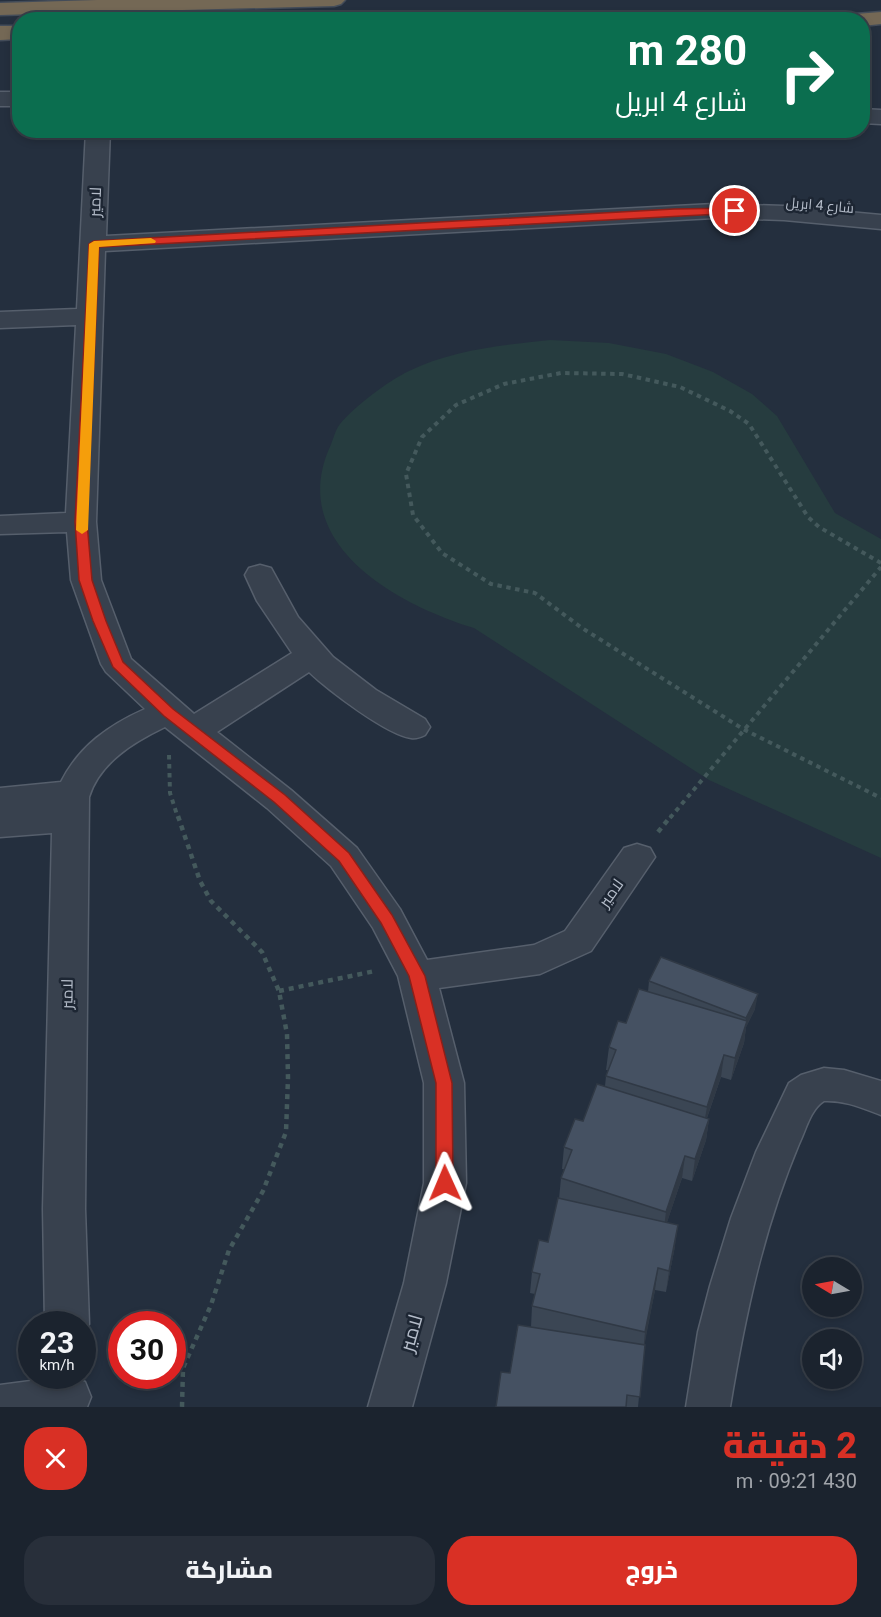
<!DOCTYPE html>
<html lang="ar">
<head>
<meta charset="utf-8">
<style>
	:root { --surface:#1b232e; --page:#282f3a; --text:#f1f3f6; --muted:#a0a4aa; --line:#39404a; --accent:#d93025 }
	body { margin:0; font-family:Roboto,Cairo,sans-serif; background:var(--page); color:var(--text); direction:rtl; height:100vh; display:flex; flex-direction:column; font-size:22px; white-space:nowrap }
	* { box-sizing:border-box; margin:0 }
	p { font-size:20px; color:var(--muted) }
	.icon { flex:none; width:33px; height:33px; fill:none; stroke:currentColor; stroke-width:2; stroke-linecap:round; stroke-linejoin:round }
	.map { position:relative; height:1407px; overflow:hidden; direction:ltr }
	.details { display:flex; flex-direction:column; background:var(--surface); flex:1 }
	.details>* { flex:none }
	.top-card { position:absolute; left:12px; top:12px; width:858px; height:126px; border-radius:24px; box-shadow:0 3px 9px #0003,0 0 0 2px var(--line); direction:rtl; background:#0b6e4f; color:#fff; overflow:hidden }
	.needle { width:39px; rotate:280deg }
	.buttons { position:absolute; left:802px; top:1257px; display:grid; gap:12px }
	.buttons a { display:grid; place-items:center; width:60px; height:60px; border-radius:50%; background:var(--surface); box-shadow:0 3px 9px #0003,0 0 0 2px var(--line); font-size:30px }
	.speed { position:absolute; left:18px; top:1311px; display:flex; gap:12px; font-size:30px; font-weight:700; text-align:center }
	.speed>* { display:grid; place-content:center; width:78px; height:78px; border-radius:50%; background:var(--surface); box-shadow:0 3px 9px #0003,0 0 0 2px var(--line); line-height:1 }
	.speed small { font-size:15px; font-weight:400 }
	.speed .limit { border:9px solid #d22; background:#fff; color:#111 }
	.pin { position:absolute; display:grid; place-items:center; width:51px; height:51px; color:#fff; margin:-26px; border:3px solid #fff; border-radius:50%; box-shadow:0 2px 6px #0007 }
	.me { position:absolute; width:66px; margin:-33px; rotate:359deg; stroke-linejoin:round; filter:drop-shadow(0 0 4px #0008) }
	.turn { display:flex; align-items:center; gap:21px; height:126px; padding:0 24px; font-size:27px }
	.turn .icon { width:78px; height:78px; stroke-width:2.5 }
	.turn b { display:block; font-size:42px; line-height:51px }
	.round { display:grid; place-items:center; flex:none; width:63px; height:63px; border-radius:24px; background:var(--page) }
	.summary { display:flex; align-items:center; justify-content:space-between; height:102px; padding:0 24px }
	h1 { font-size:36px; font-weight:800; line-height:45px; color:var(--accent) }
	.cta { display:flex; gap:12px; margin-top:auto; padding:12px 24px }
	.cta a { flex:1; height:69px; border-radius:24px; background:var(--accent); color:#fff; font-size:24px; font-weight:800; line-height:69px; text-align:center }
	.cta a+a { background:var(--page); color:var(--text) }
	.map>svg:first-child { display:block }
	.green { fill:#263c3f }
	.lines { fill:none; stroke-linecap:round; stroke-linejoin:round }
	.minor-casing { stroke:#565f6c; stroke-width:3 }
	.highway-casing { stroke:#434c59; stroke-width:3 }
	.path-far1 { stroke:#44595c; stroke-width:4; stroke-dasharray:4.5 4.5; stroke-linecap:butt }
	.path { stroke:#44595c; stroke-width:4.5; stroke-dasharray:5 5; stroke-linecap:butt }
	.minor { fill:#38414e; fill-rule:evenodd }
	.highway { fill:#746855; fill-rule:evenodd }
	.wall { fill:#3b4654 }
	.shaded-wall { fill:#303945 }
	.building { fill:#455162; stroke:#303945; stroke-width:1.5 }
	.route { fill:#d93025; stroke:#8d1f18; stroke-width:1.5 }
	.slow { fill:#f59e0b }
	.labels { text-anchor:middle; dominant-baseline:central; stroke-width:5; stroke-linejoin:round; paint-order:stroke }
	.far-street-label { font-size:14px; fill:#b4bcc9; stroke:#1d2633 }
	.street-label { font-size:16px; fill:#b4bcc9; stroke:#1d2633 }
	.near-street-label { font-size:20px; fill:#b4bcc9; stroke:#1d2633 }
</style>
</head>
<body>
<div class="map">
<svg width="881" height="1407" viewBox="0 0 881 1407">
	<rect width="100%" height="100%" fill="#242f3e"/>
	<path class="green" d="M550,340L609,343L666,354L713,372L752,394L777,416L835,513L881,539V858L709,780L474,628C398,605 288,545 329,449C333,441 335,430 340,424C355,406 388,381 409,371C452,350 503,345 550,340Z"/>
	<g class="lines">
		<defs>
			<g id="minor">
				<rect x="0" y="92" width="20" height="14"/>
				<polygon points="862,109 881,110 881,124 862,123"/>
				<path d="M86,130H110L106,236L714,204L784,206L881,215V229L784,220L714,218L105,251L96,522L101,580L131,659L194,714L292,653L257,601L245,575L249,568L260,565L271,568L298,617L333,657L376,690L425,719L430,727L425,735C421,737 416,739 411,738C387,735 328,690 309,672L217,732L291,790L357,848L400,909L427,960L534,945L565,931L624,848L637,844L650,848L655,857L591,951L540,974L439,988L464,1083L466,1183L446,1283L412,1407H368L404,1283L424,1183V1083L398,976L373,928L331,866L267,808L165,727C134,742 100,762 89,797L85,1209L89,1324L82,1338V1324H45L43,1209L52,833L0,837V788L61,782C79,746 109,725 145,709L106,672L101,664L71,580L67,532L0,534V516L66,513L76,325L0,328V312L77,309Z"/>
				<path d="M824,1068L844,1070L881,1081V1115C862,1108 845,1100 824,1101C810,1110 806,1130 799,1144C763,1230 745,1316 730,1407H686L698,1332L710,1286L731,1218L756,1152L789,1083L801,1075Z"/>
				<polygon points="69,1376 85,1382 91,1397 87,1407 0,1407 0,1385"/>
			</g>
			<g id="highway">
				<polygon points="97,0 345,0 341,4 334,6 0,15 0,3"/>
				<polygon points="881,12 881,24 862,26 862,20 841,20 843,15"/>
				<polygon points="0,26 20,26 20,39 0,40"/>
			</g>
		</defs>
		<use href="#minor" class="minor-casing"/>
		<use href="#highway" class="highway-casing"/>
		<g class="path-far1">
			<polyline points="881,563 819,527 808,517 749,424 730,411 680,387 622,374 561,373 504,384 456,405 422,437 406,474 413,515 442,553 491,584 535,593 582,628 743,729 881,798"/>
			<polyline points="169,755 170,793 178,818"/>
			<polyline points="670,818 881,567"/>
		</g>
		<g class="path">
			<polyline points="178,816 200,881 211,901 262,952 279,991 287,1034 288,1078 286,1132 263,1191 229,1250 211,1305 183,1368 182,1407"/>
			<polyline points="658,832 671,816"/>
			<polyline points="279,991 375,971"/>
		</g>
		<use href="#minor" class="minor"/>
		<use href="#highway" class="highway"/>
	</g>
	<polygon class="wall" points="649,981 755,1009 746,1027 744,1043 731,1080 721,1077 707,1118 709,1119 706,1140 692,1181 682,1178 667,1222 675,1246 666,1292 655,1290 644,1345 638,1407 496,1407 531,1327 532,1306 535,1294 530,1293 532,1272 548,1242 559,1199 561,1178 564,1169 562,1169 564,1147 583,1121 605,1086 606,1076 608,1070 606,1070 609,1047 648,992"/>
	<g class="shaded-wall">
		<polygon points="758,994 755,1009 746,1027 744,1043 731,1080 735,1058 743,1033 746,1018"/>
		<polygon points="724,1055 721,1077 703,1129 707,1107"/>
		<polygon points="709,1119 706,1140 692,1181 695,1159"/>
		<polygon points="685,1156 682,1178 663,1234 666,1212"/>
		<polygon points="678,1225 675,1246 666,1292 669,1271"/>
		<polygon points="658,1268 655,1290 643,1353 645,1332"/>
	</g>
	<g class="building">
		<polygon points="661,957 758,994 746,1018 649,981"/>
		<polygon points="639,989 747,1021 735,1058 724,1055 707,1107 606,1076 616,1050 609,1047 618,1021 626,1023"/>
		<polygon points="597,1084 709,1119 695,1159 685,1156 666,1212 561,1178 572,1150 564,1147 575,1119 583,1121"/>
		<polygon points="558,1198 678,1225 669,1271 658,1268 645,1332 532,1306 540,1274 532,1272 539,1240 548,1242"/>
		<polygon points="518,1325 645,1345 640,1397 627,1395 626,1407 496,1407 501,1372 510,1373"/>
	</g>
	<polygon class="route" points="735,208 740,211 739,213 99,247 87,522 92,580 106,621 123,662 173,709 285,795 349,853 392,915 425,976 452,1083 453,1183 451,1188 445,1191 439,1188 436,1183 436,1083 409,976 381,923 339,861 274,802 164,716 113,667 93,621 79,580 75,522 89,244 94,241 674,209"/>
	<polygon class="slow" points="151,238 156,241 155,243 99,247 88,530 82,534 76,530 89,244 94,241"/>
	<g class="labels">
		<g class="far-street-label">
			<text transform="translate(820 205) rotate(5)">شارع 4 ابريل</text>
		</g>
		<g class="street-label">
			<text transform="translate(95 202) rotate(-88)">لامير</text>
			<text transform="translate(611 893) rotate(-55)">لامير</text>
			<text transform="translate(67 994) rotate(-89)">لامير</text>
		</g>
		<g class="near-street-label">
			<text transform="translate(411 1333) rotate(-74)">لامير</text>
		</g>
	</g>
</svg>
<div class="buttons">
<a><svg class="needle" viewBox="-14 -14 28 28"><path d="M0-13l5 13h-10z" fill="#e53935"/><path d="M0 13l5-13h-10z" fill="#a0a4aa"/></svg></a>
<a><svg class="icon" aria-label="sound" viewBox="0 0 24 24"><path d="M4 9h4l5-4v14l-5-4H4zM17 9q2 3 0 6"/></svg></a>
</div>
<div class="speed"><div>23<small>km/h</small></div><div class="limit">30</div></div>
<div class="pin" style="left:735px;top:211px;background:#d93025"><svg class="icon" aria-label="arrive" viewBox="0 0 24 24"><path d="M6 21V4h12l-3 4 3 4H6"/></svg></div>
<svg class="me" style="left:445px;top:1183px" viewBox="-20 -20 40 40"><path d="M0-17L14 15 0 8-14 15z" fill="#d93025" stroke="#fff" stroke-width="4"/></svg>
<div class="top-card">
<div class="turn"><svg class="icon" aria-label="right" viewBox="0 0 24 24"><path d="M7 20v-9h11M14 6l5 5-5 5"/></svg><div><b>280 m</b>شارع 4 ابريل</div></div>
</div>
</div>
<section class="details">
<div class="summary"><div><h1>2 دقيقة</h1><p>430 m · 09:21</p></div><a class="round" style="background:#d93025;color:#fff"><svg class="icon" aria-label="close" viewBox="0 0 24 24"><path d="M6 6l12 12M18 6L6 18"/></svg></a></div>
<div class="cta"><a>خروج</a><a>مشاركة</a></div>
</section>
</body>
</html>
